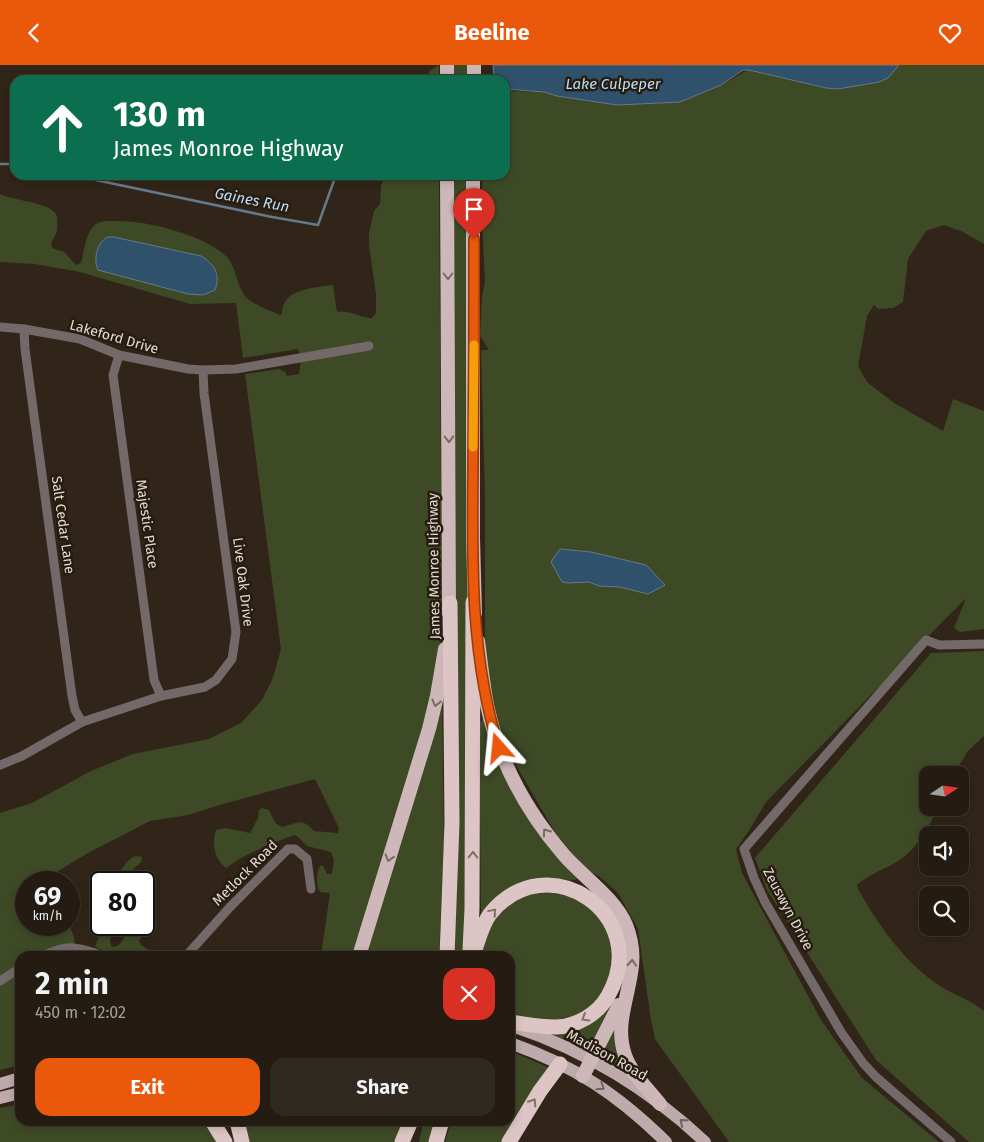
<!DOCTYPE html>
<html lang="en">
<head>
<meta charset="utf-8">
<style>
	:root { --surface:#241c12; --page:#302920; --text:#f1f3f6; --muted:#a3a19f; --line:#413a32; --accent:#ea580c }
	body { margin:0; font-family:"Fira Sans",sans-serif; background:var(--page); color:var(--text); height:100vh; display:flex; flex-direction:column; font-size:19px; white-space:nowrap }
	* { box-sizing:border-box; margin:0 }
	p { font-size:16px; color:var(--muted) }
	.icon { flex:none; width:28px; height:28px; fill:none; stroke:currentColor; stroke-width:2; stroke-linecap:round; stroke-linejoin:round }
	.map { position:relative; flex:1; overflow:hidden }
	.sheet { position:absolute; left:15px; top:886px; width:500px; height:175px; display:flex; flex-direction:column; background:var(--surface); border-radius:15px; box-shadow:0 2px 8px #0003,0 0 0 1px var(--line) }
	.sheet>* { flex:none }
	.hud { position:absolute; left:10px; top:10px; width:500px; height:105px; border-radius:15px; box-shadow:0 2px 8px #0003,0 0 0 1px var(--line); background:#0b6e4f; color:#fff; overflow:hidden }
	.needle { width:32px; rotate:77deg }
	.controls { position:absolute; left:919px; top:701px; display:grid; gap:10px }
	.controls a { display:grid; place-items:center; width:50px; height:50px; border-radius:10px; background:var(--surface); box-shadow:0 2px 8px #0003,0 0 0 1px var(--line); font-size:25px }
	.speed { position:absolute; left:15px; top:806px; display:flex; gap:10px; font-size:25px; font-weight:700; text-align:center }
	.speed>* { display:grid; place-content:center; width:65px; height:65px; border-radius:50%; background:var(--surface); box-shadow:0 2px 8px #0003,0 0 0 1px var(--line); line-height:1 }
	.speed small { font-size:12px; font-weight:400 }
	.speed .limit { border:2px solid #111; border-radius:8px; background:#fff; color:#111 }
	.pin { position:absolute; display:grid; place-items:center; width:42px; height:42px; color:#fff; margin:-51px -21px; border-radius:50% 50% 50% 0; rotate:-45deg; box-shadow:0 0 5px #0007 }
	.pin .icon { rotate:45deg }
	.me { position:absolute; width:55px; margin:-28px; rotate:342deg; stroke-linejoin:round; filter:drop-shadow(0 0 4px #0008) }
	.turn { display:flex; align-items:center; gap:18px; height:105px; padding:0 20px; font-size:22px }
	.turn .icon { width:65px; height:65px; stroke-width:2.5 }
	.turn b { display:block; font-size:35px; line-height:42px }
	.round { display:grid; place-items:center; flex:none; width:52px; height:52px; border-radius:15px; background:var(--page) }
	.summary { display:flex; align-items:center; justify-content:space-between; height:85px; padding:0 20px }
	h1 { font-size:30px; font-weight:700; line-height:38px }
	.button { display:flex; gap:10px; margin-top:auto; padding:10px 20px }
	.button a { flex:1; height:58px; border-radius:15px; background:var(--accent); color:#fff; font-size:20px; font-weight:700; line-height:58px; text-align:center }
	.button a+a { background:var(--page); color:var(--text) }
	header { display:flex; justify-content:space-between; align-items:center; height:65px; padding:0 20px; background:var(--accent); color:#fff; font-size:22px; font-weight:700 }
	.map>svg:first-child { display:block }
	.green { fill:#3e4a26 }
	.water { fill:#2f516b; stroke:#657a8a }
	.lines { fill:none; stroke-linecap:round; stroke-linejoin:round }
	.stream { stroke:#657a8a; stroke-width:2.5 }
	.minor { stroke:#736969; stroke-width:9 }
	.primary { stroke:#bfaaab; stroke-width:12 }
	.trunk { stroke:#ceb7b8; stroke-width:14 }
	.motorway { stroke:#ddc4c5; stroke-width:15 }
	.oneway { stroke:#7a6a64 }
	.oneway2 { stroke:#82706a }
	.oneway3 { stroke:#72635d }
	.route-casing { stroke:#983908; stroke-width:12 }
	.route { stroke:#ea580c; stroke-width:9 }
	.slow { stroke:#f59e0b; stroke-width:9 }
	.labels { text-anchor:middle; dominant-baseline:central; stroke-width:5; stroke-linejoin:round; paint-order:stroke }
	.street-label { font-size:14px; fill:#e2dad2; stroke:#261c0f }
	.water-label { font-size:15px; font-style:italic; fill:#bcdefa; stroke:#261c0f }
</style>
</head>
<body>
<header><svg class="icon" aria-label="back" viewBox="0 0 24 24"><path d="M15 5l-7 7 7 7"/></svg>Beeline<svg class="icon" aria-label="heart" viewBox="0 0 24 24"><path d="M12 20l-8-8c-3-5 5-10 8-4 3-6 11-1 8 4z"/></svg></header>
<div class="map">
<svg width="984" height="1077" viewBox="0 0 984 1077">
	<rect width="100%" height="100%" fill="#302518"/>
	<g class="green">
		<polygon points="439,0 439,15 423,15 431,5"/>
		<rect x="452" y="0" width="16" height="15"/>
		<polygon points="854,0 984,0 984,179 963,167 944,160 926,166 908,194 903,237 893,243 878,244 874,240 867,251 858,301 867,317 894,338 943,366 953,334 984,346 984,564 960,567 954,563 966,533 766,737 750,764 736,784 742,808 821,955 862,1013 939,1077 729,1077 655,974 651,955 638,864 618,828 600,812 584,803 556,769 509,688 494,644 485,592 485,433 481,285 489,285 480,271 482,232 485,216 481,136 483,110 505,110 505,26 544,27 557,31 617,40 680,37 721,20 748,5 825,23"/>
		<path d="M385,110H439L442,568L438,614L353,891H321L330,828L320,827C316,821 316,808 320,801H323L327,809H332L334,795L331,787L307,781L297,771L294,770L268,780L241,793L226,803C215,794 211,779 216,765L225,763L250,768L258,753L259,745L262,743L269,745C273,752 274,760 283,762C298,758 303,753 314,766L338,768L339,763L315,714L223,739L188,750L150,756L88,788L40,817L26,818V826L15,833L19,838L26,835V860L69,859L74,872L76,887L69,891H20V1000L0,1005V748L32,738L91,706L133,689L209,674L241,658L262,635L273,613L281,584L245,309L279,304L285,307L287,311L299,309L301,295L298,284L243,293L236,238L190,239L80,207L35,199L0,197V129C13,136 54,137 57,152C57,157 58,164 56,168C54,175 50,176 52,183L64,187L76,200L81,198C84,186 86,166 96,159C102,155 112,156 119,156C149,156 203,170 226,191C237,202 236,221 246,232C252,239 271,246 280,250L282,249C282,223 314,223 333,220L337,247C349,244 360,253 372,253L376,248V229L369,180V168L374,146L380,139L381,121Z"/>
		<polygon points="453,110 468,110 468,725 467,834 464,891 453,891"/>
		<path d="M984,586V671L968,686L953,710H928V742L938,743C927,765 917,785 895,798C882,805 868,810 857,820L858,824C879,861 903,896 940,921C954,930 971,935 984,946V1077H969L876,995L767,825L755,793L931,588Z"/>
		<polygon points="442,626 444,776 439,891 365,891"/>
		<polygon points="483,650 495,675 578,812 578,814 575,815 548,814 484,851 481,848 479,656 482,656"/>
		<path d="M136,791L142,792L141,797L126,811V817H105L109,813C122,812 122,796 136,791Z"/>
		<polygon points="543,823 586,836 612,870 613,903 599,932 589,943 576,950 555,956 532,954 510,947 510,891 479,891 486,863 508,837"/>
		<path d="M131,860H141L143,862V869L139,876L141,880L150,886V891H119L95,882L101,865L104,861H108C113,867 108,875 112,882C124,882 124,868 131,860Z"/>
		<polygon points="607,946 611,950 590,987 577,977 554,972 551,967 596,954"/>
		<polygon points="616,957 633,1009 598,989"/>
		<polygon points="510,986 550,1003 505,1077 445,1077 451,1056 510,1056"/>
		<polygon points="20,1039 20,1056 208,1056 220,1077 0,1077 0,1043"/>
		<polygon points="242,1056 406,1056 396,1077 247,1077"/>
		<polygon points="424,1056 435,1056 430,1077 419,1077"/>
	</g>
	<g class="water">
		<polygon points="493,0 899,0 888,13 879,17 838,24 826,23 749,5 743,5 721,20 680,37 617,40 557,31 544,27 505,24 505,15 494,15"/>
		<path d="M108,172H114L201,191C214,199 221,209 215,225L203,230L188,229L98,205C93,194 97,177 108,172Z"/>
		<polygon points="560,484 591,487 646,500 665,520 648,529 620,522 599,521 589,517 568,518 562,517 551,497"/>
	</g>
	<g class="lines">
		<g class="stream">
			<polyline points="0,99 15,99"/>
			<polyline points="72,110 272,152 318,160 336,110"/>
		</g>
		<g class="minor">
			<polyline points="0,262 24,264 80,274 119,290 188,304 203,305 236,304 369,281"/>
			<polyline points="24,264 25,284 72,631 75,645 82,657"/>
			<polyline points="119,290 113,310 154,615 161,631"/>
			<polyline points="0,700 22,691 82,657 161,631 205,622 216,615 232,594 236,567 204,328 203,305"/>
			<path d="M42,891C70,878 76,882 104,891"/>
			<polyline points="186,891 230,842 288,784 295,784 307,794 311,824"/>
			<polyline points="0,916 20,903"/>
			<polyline points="951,1077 876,1012 863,998 841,967 765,837 754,813 744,784 926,575 939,580 984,579"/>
		</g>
		<g class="primary">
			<path d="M515,962C585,985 651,1026 705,1077"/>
			<path d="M510,978C575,1001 617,1029 666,1077"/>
			<polyline points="0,1019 20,1013"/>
			<polyline points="0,1033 20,1028"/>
		</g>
		<g class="trunk">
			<polyline points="447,0 447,15"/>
			<polyline points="474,15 474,0"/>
			<polyline points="447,110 449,548"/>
			<polyline points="473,110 473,473 475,548"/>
			<path d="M478,576C481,598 483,619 487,640C499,696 527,747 564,790C583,812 615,833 626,860C632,875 634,892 631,908C627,936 615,962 625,990C631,1008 648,1024 660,1039"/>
			<polyline points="359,891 429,664 437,631 445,584"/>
			<polyline points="583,1011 619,940"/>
		</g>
		<g class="motorway">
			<polyline points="470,885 472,844 473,537"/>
			<polyline points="447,891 452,758 450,538"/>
			<path d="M473,891C478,877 481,861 490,849C547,778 654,850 608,931C598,949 576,962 555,962C540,962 525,959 510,957"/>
			<polyline points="212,1056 225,1077"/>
			<polyline points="237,1056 242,1077"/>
			<polyline points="402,1077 411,1056"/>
			<polyline points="436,1077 442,1056"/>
			<polyline points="509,1077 540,1026 560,999"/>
		</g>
	</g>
	<defs><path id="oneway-chevron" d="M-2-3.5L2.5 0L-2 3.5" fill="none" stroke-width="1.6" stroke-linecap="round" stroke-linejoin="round" transform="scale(1.25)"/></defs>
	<g class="oneway">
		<use href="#oneway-chevron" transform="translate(448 211) rotate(90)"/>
		<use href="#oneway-chevron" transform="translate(449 374) rotate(89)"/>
		<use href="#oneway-chevron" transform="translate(436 638) rotate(104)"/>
		<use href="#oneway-chevron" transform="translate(546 767) rotate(-126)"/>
		<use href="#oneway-chevron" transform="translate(389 793) rotate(107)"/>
		<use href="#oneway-chevron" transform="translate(632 898) rotate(-87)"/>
	</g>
	<g class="oneway2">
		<use href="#oneway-chevron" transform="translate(473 790) rotate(-89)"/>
		<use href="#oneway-chevron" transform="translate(493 847) rotate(-50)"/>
		<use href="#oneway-chevron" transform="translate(585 953) rotate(150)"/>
		<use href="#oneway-chevron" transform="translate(533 1037) rotate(-57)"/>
	</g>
	<g class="oneway3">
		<use href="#oneway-chevron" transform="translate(601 1022) rotate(33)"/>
		<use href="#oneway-chevron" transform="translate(683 1057) rotate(-140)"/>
	</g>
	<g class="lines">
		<defs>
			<path id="route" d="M474,174C474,250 474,325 473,401C472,496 470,592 499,683"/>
		</defs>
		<use href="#route" class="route-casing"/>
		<use href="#route" class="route"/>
		<polyline class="slow" points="473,382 474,280"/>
	</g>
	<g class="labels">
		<g class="street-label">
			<text transform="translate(114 272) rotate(16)">Lakeford Drive</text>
			<text transform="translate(147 459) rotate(82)">Majestic Place</text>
			<text transform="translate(63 460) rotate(82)">Salt Cedar Lane</text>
			<text transform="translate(434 501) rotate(-91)">James Monroe Highway</text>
			<text transform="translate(243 517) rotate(83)">Live Oak Drive</text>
			<text transform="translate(245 808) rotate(-45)">Metlock Road</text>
			<text transform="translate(788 844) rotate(62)">Zeuswyn Drive</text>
			<text transform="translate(607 990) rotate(29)">Madison Road</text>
		</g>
		<g class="water-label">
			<text x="613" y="19">Lake Culpeper</text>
			<text transform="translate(252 135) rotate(11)">Gaines Run</text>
		</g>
	</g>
</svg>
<div class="controls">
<a><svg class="needle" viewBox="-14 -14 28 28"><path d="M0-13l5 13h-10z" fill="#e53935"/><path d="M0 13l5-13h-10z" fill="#a3a19f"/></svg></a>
<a><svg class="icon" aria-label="sound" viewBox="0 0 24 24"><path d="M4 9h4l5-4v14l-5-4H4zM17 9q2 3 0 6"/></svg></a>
<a><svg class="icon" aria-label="search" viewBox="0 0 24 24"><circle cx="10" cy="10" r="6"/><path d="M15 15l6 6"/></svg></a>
</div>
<div class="speed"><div>69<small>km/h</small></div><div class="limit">80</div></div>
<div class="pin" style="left:474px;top:174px;background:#d93025"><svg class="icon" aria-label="arrive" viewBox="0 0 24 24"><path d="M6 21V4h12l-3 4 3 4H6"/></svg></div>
<svg class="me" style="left:499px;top:683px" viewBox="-20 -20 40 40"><path d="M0-17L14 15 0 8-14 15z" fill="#ea580c" stroke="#fff" stroke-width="4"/></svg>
<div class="hud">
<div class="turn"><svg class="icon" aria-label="ahead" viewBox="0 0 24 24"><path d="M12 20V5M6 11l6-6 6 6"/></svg><div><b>130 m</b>James Monroe Highway</div></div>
</div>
<section class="sheet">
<div class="summary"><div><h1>2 min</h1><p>450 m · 12:02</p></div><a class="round" style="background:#d93025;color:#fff"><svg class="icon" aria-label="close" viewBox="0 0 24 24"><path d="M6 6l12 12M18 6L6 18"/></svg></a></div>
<div class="button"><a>Exit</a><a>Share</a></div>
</section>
</div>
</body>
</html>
